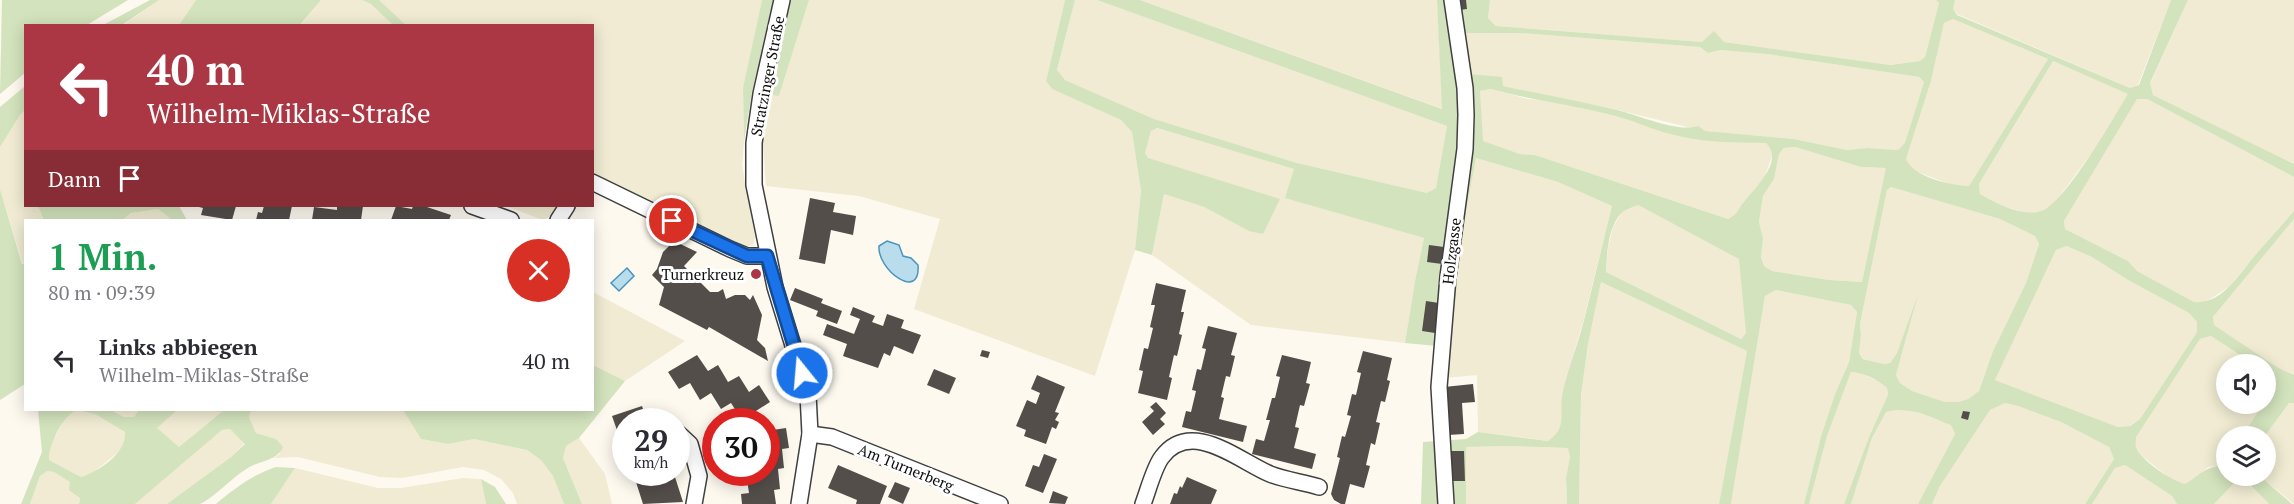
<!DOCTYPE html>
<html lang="de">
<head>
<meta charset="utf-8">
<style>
	:root { --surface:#fff; --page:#f7f7f7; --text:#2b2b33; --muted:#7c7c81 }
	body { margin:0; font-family:"PT Serif",serif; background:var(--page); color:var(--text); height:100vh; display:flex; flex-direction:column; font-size:22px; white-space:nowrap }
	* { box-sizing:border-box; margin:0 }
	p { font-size:20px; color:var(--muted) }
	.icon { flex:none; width:33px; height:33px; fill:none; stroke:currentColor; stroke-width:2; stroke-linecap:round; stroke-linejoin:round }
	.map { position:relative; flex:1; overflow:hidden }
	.drawer { position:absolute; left:24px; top:219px; width:570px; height:192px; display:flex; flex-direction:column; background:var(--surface); border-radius:0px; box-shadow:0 3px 15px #0003 }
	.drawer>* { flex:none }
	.hud { position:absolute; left:24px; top:24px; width:570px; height:183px; border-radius:0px; box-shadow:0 3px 15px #0003; background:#aa3743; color:#fff; overflow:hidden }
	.controls { position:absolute; left:2216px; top:354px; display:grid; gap:12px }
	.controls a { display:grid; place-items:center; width:60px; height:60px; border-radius:50%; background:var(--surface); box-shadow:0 3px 15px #0003; font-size:30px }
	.speed { position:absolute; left:612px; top:408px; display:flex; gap:12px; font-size:30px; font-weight:700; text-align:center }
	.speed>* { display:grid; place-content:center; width:78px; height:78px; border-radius:50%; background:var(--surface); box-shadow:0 3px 15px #0003; line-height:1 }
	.speed small { font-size:15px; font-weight:400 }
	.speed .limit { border:9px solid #d22; background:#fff; color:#111 }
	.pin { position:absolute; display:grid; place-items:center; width:51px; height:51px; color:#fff; margin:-26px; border:3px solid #fff; border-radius:50%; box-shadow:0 2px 6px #0007 }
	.me { position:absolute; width:66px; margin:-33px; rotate:343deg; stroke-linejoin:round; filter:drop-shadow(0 0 4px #0008) }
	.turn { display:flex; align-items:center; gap:21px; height:126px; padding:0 24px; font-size:27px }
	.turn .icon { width:78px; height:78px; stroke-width:2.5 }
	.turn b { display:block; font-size:42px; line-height:51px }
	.then { display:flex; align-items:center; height:57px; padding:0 24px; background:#0003; gap:12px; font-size:22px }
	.round { display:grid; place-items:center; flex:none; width:63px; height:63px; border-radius:32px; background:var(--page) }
	.overview { display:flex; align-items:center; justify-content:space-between; height:102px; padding:0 24px }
	h1 { font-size:36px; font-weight:700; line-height:45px; color:#1e9e55 }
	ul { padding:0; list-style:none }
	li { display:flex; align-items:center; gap:18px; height:78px; padding:0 24px }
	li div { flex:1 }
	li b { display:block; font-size:22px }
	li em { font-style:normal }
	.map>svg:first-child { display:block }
	.farmland { fill:#f0ebd2 }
	.green { fill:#d3e3bd; fill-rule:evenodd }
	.water { fill:#baddee; stroke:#4a95bb; stroke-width:1.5 }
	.building { fill:#544e4b }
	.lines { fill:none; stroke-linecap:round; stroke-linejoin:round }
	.street-casing { stroke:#404040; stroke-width:18 }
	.street { stroke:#fff; stroke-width:15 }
	.route-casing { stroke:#114b97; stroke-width:15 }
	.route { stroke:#1a73e8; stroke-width:10 }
	.poi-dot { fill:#aa3743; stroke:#fff; stroke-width:2 }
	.labels { text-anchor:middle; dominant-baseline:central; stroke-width:6; stroke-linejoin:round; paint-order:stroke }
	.street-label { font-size:15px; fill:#0d0d0d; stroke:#fff }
	.poi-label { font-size:15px; fill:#0d0d0d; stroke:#fff; text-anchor:end }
</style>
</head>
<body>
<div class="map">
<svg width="2294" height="504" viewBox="0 0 2294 504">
	<rect width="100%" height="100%" fill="#fdf9ef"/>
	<g class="farmland">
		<polygon points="159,0 196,0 179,25 122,26"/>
		<polygon points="321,0 362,0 371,4 393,25 300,26"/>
		<polygon points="379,0 762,0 743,89 744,141 742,165 755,237 753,245 745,247 733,244 593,173 592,26 406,25"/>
		<polygon points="809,0 1065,0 1046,81 1052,89 1121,120 1132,132 1141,191 1135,250 1095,376 914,309 940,219 859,196 766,186 763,144 770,95 779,96"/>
		<polygon points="1075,0 1097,0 1447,126 1436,189 1427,193 1297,163 1154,119 1065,80 1057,71"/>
		<polygon points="1140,0 1437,0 1443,109"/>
		<polygon points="1490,0 1936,0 1939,3 1925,57 1920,61 1889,65 1724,42 1714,32 1702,42 1496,26 1488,18"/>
		<polygon points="1955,0 2171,0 2138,85 2130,88 1957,14 1953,9"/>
		<polygon points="2188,0 2294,0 2294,164 2153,95 2150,84"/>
		<polygon points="1953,19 2048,59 1969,186 1954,186 1918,172 1909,166 1906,159 1931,81 1944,23"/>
		<polygon points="1461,33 1520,33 1700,47 1708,53 1720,50 1766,54 1919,77 1924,82 1905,144 1898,150 1867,148 1847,150 1794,139 1704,131 1618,110 1502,86 1468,74"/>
		<polygon points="2053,61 2129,94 2093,151 2053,205 2041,211 2026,213 2001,205 1980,194 1979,184"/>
		<polygon points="1491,89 1528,99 1548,100 1611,114 1674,135 1694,139 1766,143 1771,148 1772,156 1764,179 1743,202 1737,215 1728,219 1535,155 1520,154 1482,141 1480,91"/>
		<polygon points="2137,99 2147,99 2294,177 2294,211 2255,255 2230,286 2204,303 2194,302 2137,271 2128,261 2065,229 2064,221"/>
		<polygon points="25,110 26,206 38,206 44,220 26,220 25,264 23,265 0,189 0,147 20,115"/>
		<polygon points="1156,128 1295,169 1286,198 1424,238 1415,281 1405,343 1251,325 1152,255 1164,194 1204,207 1249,231 1147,158 1145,153 1151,131"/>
		<polygon points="1795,147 1861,167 1887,168 1862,282 1829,280 1772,271 1764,266 1761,256 1763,238 1759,222 1763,196 1774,179 1779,154 1784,148"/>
		<polygon points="1476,158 1558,182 1612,206 1582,326 1566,378 1562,397 1562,425 1557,435 1549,441 1478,432 1477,375 1445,378 1454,277"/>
		<polygon points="1891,187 2000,219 2035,236 2039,244 2026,283 1993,351 1979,391 1968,399 1958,402 1945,402 1912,391 1900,383 1896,375 1915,306 1897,353 1890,363 1884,364 1864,359 1859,353 1861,335 1860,324 1887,190"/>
		<polygon points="1638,205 1740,259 1746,333 1741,339 1606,272 1608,248 1613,227 1622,212"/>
		<polygon points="506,206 559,206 551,216 543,220"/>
		<polygon points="158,209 172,220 122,220 131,213"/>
		<polygon points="2294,219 2294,375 2277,367 2214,325 2213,317"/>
		<polygon points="2065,246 2092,257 2128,280 2189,313 2197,322 2197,332 2140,419 2129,426 2118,427 1995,380 2056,250"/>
		<polygon points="1601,282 1747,351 1719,504 1579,504 1581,395 1588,344"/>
		<polygon points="1776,290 1851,305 1857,312 1849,362 1835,394 1821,436 1804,504 1731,504 1765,296"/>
		<polygon points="593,292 685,341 625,381 593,365"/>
		<polygon points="2211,336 2254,364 2226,364 2226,404 2264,404 2242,436 2226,436 2226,461 2224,465 2208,467 2197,477 2185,484 2173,481 2142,456 2135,447 2135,437 2200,339"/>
		<polygon points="1851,372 1860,373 1881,382 1887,388 1888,396 1869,437 1844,504 1809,504 1827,436"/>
		<polygon points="2265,372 2271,376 2274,388 2265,402"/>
		<polygon points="2005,403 2018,406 2061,422 2109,447 2114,459 2085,504 1932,504 1940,486 1990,410"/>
		<polygon points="2289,403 2294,403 2294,504 2260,476 2265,476 2265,436"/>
		<polygon points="1896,409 1909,410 1951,424 1955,434 1918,504 1851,504 1872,438 1886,412"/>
		<polygon points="76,410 95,414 125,432 126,441 121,450 91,474 81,477 49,460 48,450 68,413"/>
		<polygon points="111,410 139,410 134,417 124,417"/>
		<polygon points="177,410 224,410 179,447 156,428"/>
		<polygon points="251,410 403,410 421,439 448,444 474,439 527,450 541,460 553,476 564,504 517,504 513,493 501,479 484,470 463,467 402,478 380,477 298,457 274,458 280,454 276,439 256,433 249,417"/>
		<polygon points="230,429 245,443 231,457 167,504 135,504 222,430"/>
		<polygon points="579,438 605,474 612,504 582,504 563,458 566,446"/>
		<polygon points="1507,446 1568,448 1570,457 1566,478 1567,504 1466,504 1466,447"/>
		<polygon points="2125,465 2172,496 2177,504 2092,504 2115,468"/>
		<polygon points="295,468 378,488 401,488 463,478 481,479 486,504 271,504"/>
		<polygon points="46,471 54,472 70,482 80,498 79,504 30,504 40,476"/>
		<polygon points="2241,476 2242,476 2269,504 2214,504"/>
	</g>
	<g class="green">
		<polygon points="2,0 128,0 87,25 26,26 25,73 0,94"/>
		<polygon points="150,0 159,0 122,25 103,25"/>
		<polygon points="196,0 321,0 300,25 179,25"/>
		<polygon points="362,0 379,0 406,25 393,25 371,4"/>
		<polygon points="762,0 773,0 752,92 744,141 743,88"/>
		<polygon points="791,0 809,0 779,96 770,95"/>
		<polygon points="1065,0 1075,0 1057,70 1065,80 1154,119 1297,163 1427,193 1436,188 1447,126 1097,0 1140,0 1442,109 1437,0 1448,0 1461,89 1459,147 1437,346 1405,343 1415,281 1424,238 1285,198 1294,169 1157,128 1151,131 1145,153 1148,158 1280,199 1263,234 1249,231 1204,207 1164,194 1152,255 1135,250 1141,191 1132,132 1121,120 1052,89 1046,81"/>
		<path d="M1457,0H1490L1488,18L1496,26L1702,42L1714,31L1724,42L1890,65L1920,61L1925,57L1939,3L1936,0H1955L1953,9L1957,15L2130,88L2139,85L2171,0H2188L2150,83L2153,95L2294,164V177L2147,99H2137L2064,221L2065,229L2128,261L2137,271L2194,302C2223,305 2240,272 2257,253C2269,239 2282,225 2294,211V219L2213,317L2214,325L2277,367L2294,375V403H2289L2265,436H2242L2274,388L2271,376L2265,372V364H2254L2211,336L2200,339L2136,437C2136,440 2135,444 2136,447C2140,460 2172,481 2185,484C2202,474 2204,467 2224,465L2226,461V476H2241L2214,504H2177L2172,496L2125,465L2115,468L2092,504H2085L2114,459L2109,447L2061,422L2018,406L2005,403L1990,410L1940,486L1932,504H1918L1955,434L1951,425C1930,417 1908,405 1886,412L1872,438L1851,504H1844L1869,437L1888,395L1887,388C1877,379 1865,373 1851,372L1827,436L1809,504H1804L1821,436L1835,394L1849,362L1857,312L1851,305L1776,290L1765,296L1731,504H1719L1747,351L1601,282L1588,344L1581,395L1579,504H1567L1566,478L1570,457L1568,448L1507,446L1466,447V504H1421L1423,442L1466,439L1478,432L1548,441C1569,427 1558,412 1563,391C1568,368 1577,347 1583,324C1593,285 1602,246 1612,206L1558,182L1476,158L1454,277L1468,74L1502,77L1503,86C1541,94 1579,101 1617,110C1639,115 1677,133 1698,126L1705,131L1794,139L1847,150L1867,148L1898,150L1905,143L1924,82L1919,77L1766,54L1720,50L1708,53L1700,47L1520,33H1461ZM1953,19L2048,59L1969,186C1952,186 1913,177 1906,159L1931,81L1944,23ZM2053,61L2128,94C2114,117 2064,205 2041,211C2020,217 1997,203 1980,194L1979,184ZM1491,89C1530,100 1569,104 1608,114C1631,119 1652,130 1674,135C1703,143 1736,142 1766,143C1784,160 1757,186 1746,199C1738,208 1740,213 1728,219L1535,155L1520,154L1483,141L1480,91ZM1795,147L1861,167L1886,168L1862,282L1829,280L1772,271L1764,266L1761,257L1763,238L1759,222L1763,196L1774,179L1779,154L1784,148ZM1891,187L2000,219L2035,236L2039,244L2026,283L1993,351L1979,391L1968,399L1958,402H1945L1912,391L1900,383L1896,375L1918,295L1897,353L1890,363L1884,364L1863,359L1859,353L1861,335L1860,324L1887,190ZM1638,205L1739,259L1746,333L1741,339L1606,272C1607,254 1608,223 1624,211C1628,209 1633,207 1638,205ZM2066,246L2092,257L2128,280L2189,313L2197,322V332L2140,419L2130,426L2118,427L1995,380L2056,250Z"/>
		<polygon points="25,86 25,110 20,115 0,147 0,107"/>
		<polygon points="0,189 22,264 26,264 25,384 0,400"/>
		<polygon points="38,206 179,206 187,220 172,220 158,209 131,213 122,220 44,220"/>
		<polygon points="593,365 625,381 579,438 566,446 563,458 582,504 564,504 553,476 541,460 527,450 474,439 448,444 421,439 403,410 592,410"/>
		<path d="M38,410H111L124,417H134L139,410H177L157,428L179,447L224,410H251L249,417L256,433L276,439L283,447C277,461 261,460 248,468C235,475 211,500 200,504C192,504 176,504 167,504L231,457L245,444L230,429L222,430L135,504H79L80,498L69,490L70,482L54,472L47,471L40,476L30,504H21L42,452ZM76,410L95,414L125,432C127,453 99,471 81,477L49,460C48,446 63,416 76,410Z"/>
		<path d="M276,467L295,468L271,504H216C235,488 252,475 276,467Z"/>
		<polygon points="2242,476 2260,476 2292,504 2269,504"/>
		<polygon points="481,479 495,487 506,504 486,504"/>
	</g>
	<g class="water">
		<path d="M887,241L899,245L903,256L911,258L918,265C921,302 877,270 879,246Z"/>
		<polygon points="627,268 634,276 619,291 611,283"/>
	</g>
	<g class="building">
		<polygon points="1458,0 1466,0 1467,9 1459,10"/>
		<polygon points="810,198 835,203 833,212 856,216 853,235 831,230 825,264 799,259"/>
		<polygon points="195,206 236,206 232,220 201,215 203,208"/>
		<polygon points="264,206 292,206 289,220 256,220 258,212 262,213"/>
		<polygon points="337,206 363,206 361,220 312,220 314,207 337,210"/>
		<polygon points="396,206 412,209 413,206 424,206 451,215 449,220 391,220"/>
		<polygon points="674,241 697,252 684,266 710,292 718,292 723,289 726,299 735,295 745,295 750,300 753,295 762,315 757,340 765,348 768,361 709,327 707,330 659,305 664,287 652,275 657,269 663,252"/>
		<polygon points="1429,245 1444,247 1442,264 1427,262"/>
		<polygon points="1156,283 1186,290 1181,312 1184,312 1179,334 1182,335 1177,356 1174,355 1169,377 1172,378 1167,400 1138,393 1143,371 1139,370 1144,348 1148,349 1153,328 1150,327 1155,305 1151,305"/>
		<polygon points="795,288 823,299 821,303 842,311 837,324 816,316 818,311 790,300"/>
		<polygon points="1426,301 1439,303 1435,333 1422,331"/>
		<polygon points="853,307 875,316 872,322 883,326 887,314 904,320 901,328 921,335 913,354 894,346 890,356 884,353 878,368 843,356 847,344 823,335 827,324 854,334 860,319 850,315"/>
		<polygon points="1208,326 1237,333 1231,355 1235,356 1230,377 1226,376 1221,397 1224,398 1219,419 1247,426 1243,442 1182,427 1186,411 1191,412 1196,391 1192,390 1197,369 1201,370 1206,349 1202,348"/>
		<polygon points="982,350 990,352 988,358 980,356"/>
		<polygon points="1363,351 1392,358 1387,380 1390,381 1385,402 1381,401 1376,422 1380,423 1375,445 1371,443 1366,465 1370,466 1364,488 1350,484 1345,504 1341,504 1334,500 1331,494 1340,458 1337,457 1342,436 1345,437 1351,416 1347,415 1352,394 1356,395 1361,373 1357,372"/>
		<polygon points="697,355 708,371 718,365 728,382 739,376 749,392 759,385 770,402 742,420 731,403 721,409 711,393 700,400 690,383 679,389 668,372"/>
		<polygon points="1282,355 1311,362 1306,383 1310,384 1304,406 1300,405 1295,427 1299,428 1294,448 1316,454 1312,469 1252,454 1256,439 1264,441 1270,420 1266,420 1272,398 1275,398 1280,377 1276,376"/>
		<polygon points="934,369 956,378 949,394 927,385"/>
		<polygon points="1037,375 1065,387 1055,412 1059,413 1055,420 1059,422 1056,429 1052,427 1046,444 1024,436 1026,430 1016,426 1027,400 1036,404 1040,393 1031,389"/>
		<polygon points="1473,384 1475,402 1462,403 1464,434 1448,435 1444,387"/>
		<polygon points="1156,402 1166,413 1160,419 1165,424 1153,435 1142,422 1154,411 1150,407"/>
		<polygon points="642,406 646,418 651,416 653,422 626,422 625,453 612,416"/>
		<polygon points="1963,411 1970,412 1968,420 1961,418"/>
		<polygon points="786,428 789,448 782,449 784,468 778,469 780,489 774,490 776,504 742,504 741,494 749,493 746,473 766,472 766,431"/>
		<polygon points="1449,451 1464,451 1465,481 1450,481"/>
		<polygon points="1044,454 1057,459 1043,493 1025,486 1033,465 1039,467"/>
		<polygon points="838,465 887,486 880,504 856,504 857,500 828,488"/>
		<polygon points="654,472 667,472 669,479 675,477 683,502 643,504 635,479"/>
		<polygon points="1187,477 1217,490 1211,504 1170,504 1174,493 1177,494 1180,486 1182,488"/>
		<polygon points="895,482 910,488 903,504 888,497"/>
		<polygon points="1053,491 1068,497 1065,504 1049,503"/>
	</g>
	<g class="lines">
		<defs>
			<g id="street">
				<polyline points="782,0 761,94 754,143 754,185 775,287 808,394 810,434 799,504"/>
				<polyline points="592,182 730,249 747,256 767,256"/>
				<polyline points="472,206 511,220"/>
				<polyline points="558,220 567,206"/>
				<polyline points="676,431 690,444 699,476 694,504"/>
				<polyline points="810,434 832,437 1000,504"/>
				<path d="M1143,504C1148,491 1154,467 1162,457C1191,418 1239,461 1270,474C1285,480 1303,482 1319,487"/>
				<polyline points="1446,504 1439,387 1448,277 1465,149 1466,115 1465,88 1452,0"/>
			</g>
		</defs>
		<use href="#street" class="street-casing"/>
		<use href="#street" class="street"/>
	</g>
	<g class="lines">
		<defs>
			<polyline id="route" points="672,221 747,256 767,256 802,373"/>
		</defs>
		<use href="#route" class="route-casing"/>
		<use href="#route" class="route"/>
	</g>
	<circle class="poi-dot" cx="756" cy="274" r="6"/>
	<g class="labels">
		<g class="street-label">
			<text transform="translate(767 76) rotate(-79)">Stratzinger Straße</text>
			<text transform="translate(1451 251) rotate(-83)">Holzgasse</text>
			<text transform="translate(906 467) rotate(22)">Am Turnerberg</text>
		</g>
		<g class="poi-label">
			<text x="744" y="274">Turnerkreuz</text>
		</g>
	</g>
</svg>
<div class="controls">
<a><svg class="icon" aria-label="sound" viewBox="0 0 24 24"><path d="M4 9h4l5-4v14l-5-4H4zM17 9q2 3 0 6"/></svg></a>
<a><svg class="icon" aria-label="layers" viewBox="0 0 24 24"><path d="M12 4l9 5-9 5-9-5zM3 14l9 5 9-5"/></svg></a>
</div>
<div class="speed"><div>29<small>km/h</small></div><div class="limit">30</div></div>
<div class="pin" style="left:672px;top:221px;background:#d93025"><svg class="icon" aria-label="arrive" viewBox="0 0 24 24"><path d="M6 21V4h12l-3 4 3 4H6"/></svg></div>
<svg class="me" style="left:802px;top:373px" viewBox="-20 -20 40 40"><circle r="17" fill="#1a73e8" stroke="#fff" stroke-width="3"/><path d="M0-11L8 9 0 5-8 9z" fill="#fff"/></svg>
<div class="hud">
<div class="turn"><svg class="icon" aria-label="left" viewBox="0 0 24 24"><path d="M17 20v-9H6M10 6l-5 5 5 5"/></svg><div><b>40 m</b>Wilhelm-Miklas-Straße</div></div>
<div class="then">Dann<svg class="icon" aria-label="arrive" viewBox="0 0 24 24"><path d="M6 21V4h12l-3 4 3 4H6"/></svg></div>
</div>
<section class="drawer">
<div class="overview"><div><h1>1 Min.</h1><p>80 m · 09:39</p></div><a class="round" style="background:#d93025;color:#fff"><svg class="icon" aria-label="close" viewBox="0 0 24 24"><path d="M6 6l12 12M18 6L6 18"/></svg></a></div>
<ul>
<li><svg class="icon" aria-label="left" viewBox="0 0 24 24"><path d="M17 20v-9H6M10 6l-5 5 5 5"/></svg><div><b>Links abbiegen</b><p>Wilhelm-Miklas-Straße</p></div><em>40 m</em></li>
</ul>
</section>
</div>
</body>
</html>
